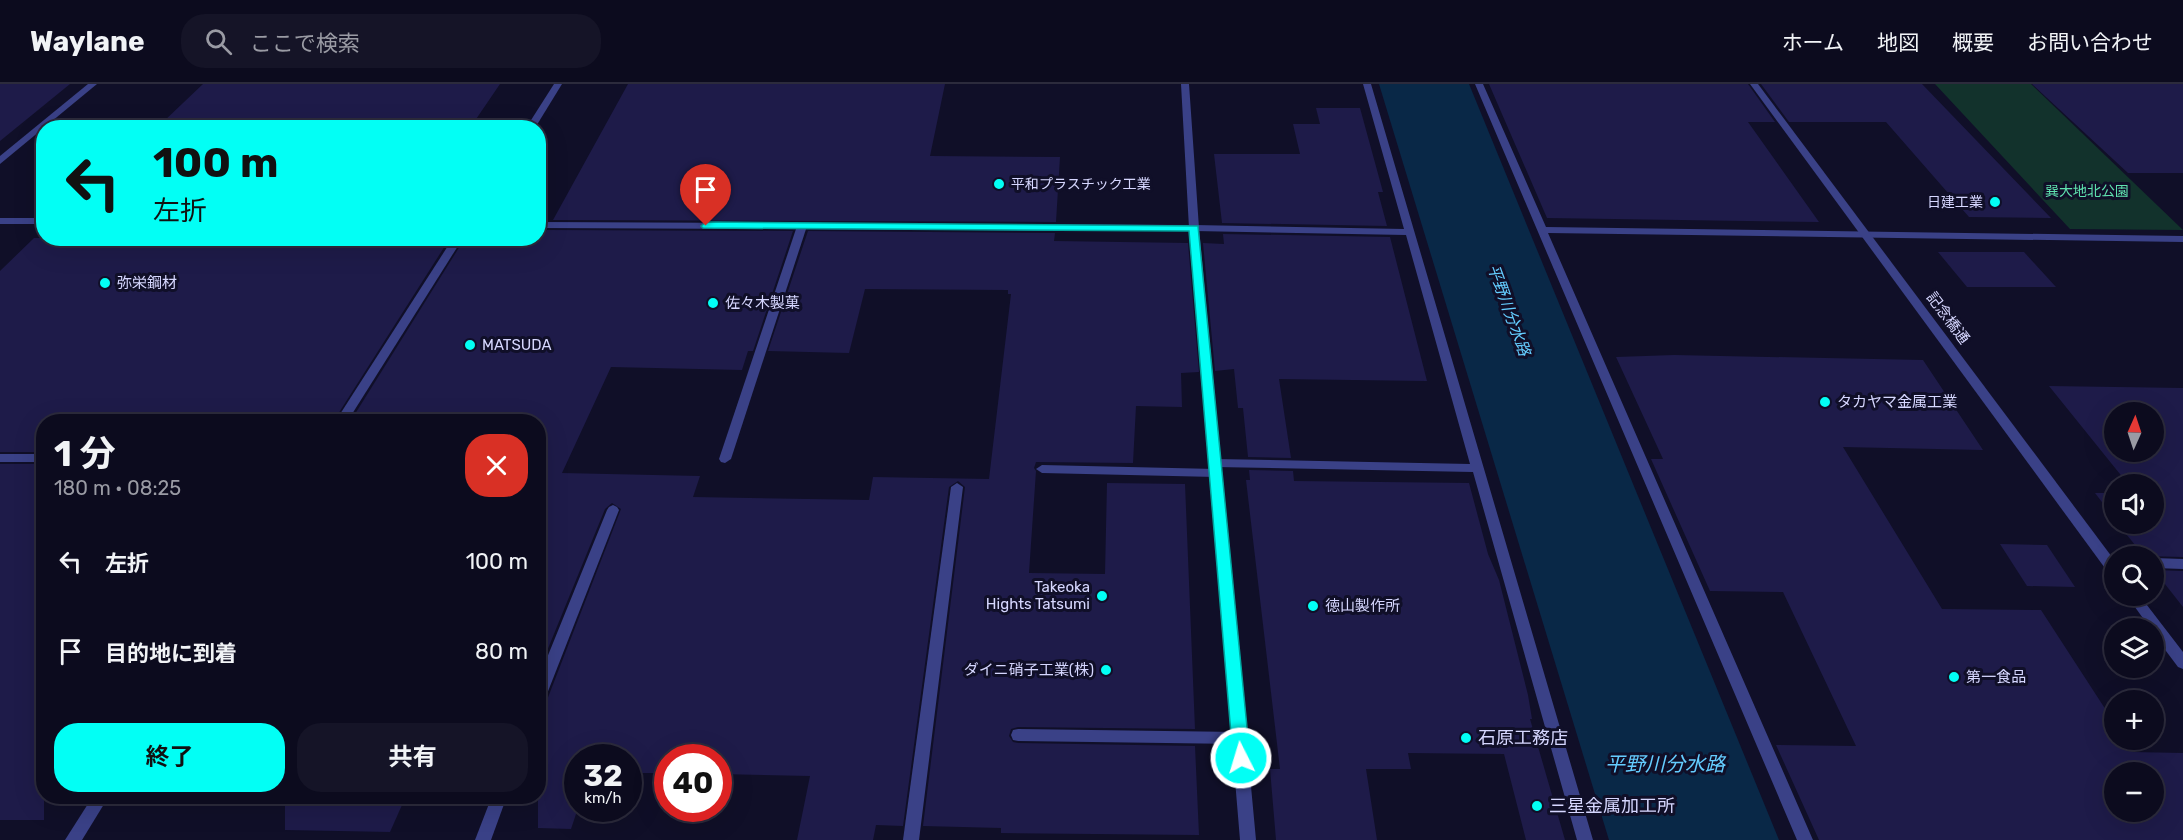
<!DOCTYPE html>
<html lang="ja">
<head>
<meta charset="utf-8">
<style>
	:root { --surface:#0c0b1e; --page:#151427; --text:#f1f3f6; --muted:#9a9ba4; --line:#2c2b3c; --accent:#02fff5 }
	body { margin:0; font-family:Rubik,"Noto Sans JP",sans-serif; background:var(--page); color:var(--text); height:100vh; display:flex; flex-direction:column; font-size:22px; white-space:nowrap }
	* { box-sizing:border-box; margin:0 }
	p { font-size:20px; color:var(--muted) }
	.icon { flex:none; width:33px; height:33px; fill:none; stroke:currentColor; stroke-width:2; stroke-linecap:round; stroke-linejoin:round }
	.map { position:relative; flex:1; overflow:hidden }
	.sheet { position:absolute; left:36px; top:330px; width:510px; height:390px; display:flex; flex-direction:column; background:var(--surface); border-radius:24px; box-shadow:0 6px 24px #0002,0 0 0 2px var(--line) }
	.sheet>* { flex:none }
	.banner { position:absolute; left:36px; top:36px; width:510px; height:126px; border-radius:24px; box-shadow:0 6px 24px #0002,0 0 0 2px var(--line); background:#02fff5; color:#111; overflow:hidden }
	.needle { width:39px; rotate:3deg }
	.tools { position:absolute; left:2104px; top:318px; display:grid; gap:12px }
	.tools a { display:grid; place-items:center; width:60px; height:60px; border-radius:50%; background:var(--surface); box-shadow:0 6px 24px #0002,0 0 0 2px var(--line); font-size:30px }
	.speed { position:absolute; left:564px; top:660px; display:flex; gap:12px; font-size:30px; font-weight:700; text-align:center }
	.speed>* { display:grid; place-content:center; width:78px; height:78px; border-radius:50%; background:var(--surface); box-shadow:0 6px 24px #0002,0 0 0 2px var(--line); line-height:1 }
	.speed small { font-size:15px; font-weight:400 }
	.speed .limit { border:9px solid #d22; background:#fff; color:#111 }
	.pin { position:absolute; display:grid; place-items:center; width:51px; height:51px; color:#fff; margin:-62px -26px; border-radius:50% 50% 50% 0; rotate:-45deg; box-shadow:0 0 6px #0007 }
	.pin .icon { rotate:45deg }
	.me { position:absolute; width:66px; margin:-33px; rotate:355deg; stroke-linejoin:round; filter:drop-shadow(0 0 4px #0008) }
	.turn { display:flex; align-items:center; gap:21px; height:126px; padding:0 18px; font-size:27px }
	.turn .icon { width:78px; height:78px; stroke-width:2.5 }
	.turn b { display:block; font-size:42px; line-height:51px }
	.round { display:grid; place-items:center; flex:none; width:63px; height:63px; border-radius:24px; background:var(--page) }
	.head { display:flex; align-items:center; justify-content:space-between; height:102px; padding:0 18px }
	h1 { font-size:36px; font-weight:700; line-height:45px }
	.primary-button { display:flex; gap:12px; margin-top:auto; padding:12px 18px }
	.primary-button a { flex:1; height:69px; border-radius:24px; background:var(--accent); color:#111; font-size:24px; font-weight:700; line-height:69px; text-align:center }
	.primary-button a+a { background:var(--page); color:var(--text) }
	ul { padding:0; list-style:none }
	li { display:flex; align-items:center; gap:18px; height:90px; padding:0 18px }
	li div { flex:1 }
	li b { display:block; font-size:22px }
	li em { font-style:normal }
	header { display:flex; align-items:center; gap:36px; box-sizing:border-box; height:84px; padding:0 30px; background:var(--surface); border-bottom:2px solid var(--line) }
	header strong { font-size:28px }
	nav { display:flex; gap:33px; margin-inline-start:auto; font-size:21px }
	.search { width:420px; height:54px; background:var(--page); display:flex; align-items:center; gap:15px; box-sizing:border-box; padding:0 21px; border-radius:24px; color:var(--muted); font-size:22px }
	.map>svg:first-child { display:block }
	.green { fill:#12322c }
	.water { fill:#092847 }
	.building { fill:#1e1b49; fill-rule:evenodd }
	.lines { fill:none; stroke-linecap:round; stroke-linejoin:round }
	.service { fill:#3a4187; fill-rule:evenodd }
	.minor { fill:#3a4187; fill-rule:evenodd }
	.tertiary { fill:#3a4187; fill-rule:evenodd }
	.route { fill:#02fff5; stroke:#01a69f; stroke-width:1.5 }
	.poi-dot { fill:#02fff5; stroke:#100f28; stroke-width:2 }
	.labels { text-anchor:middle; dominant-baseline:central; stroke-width:6; stroke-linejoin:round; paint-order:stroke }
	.far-poi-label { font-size:14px; fill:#d6d7ff; stroke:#100f28; text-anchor:start }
	.far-park-label { font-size:14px; fill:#5fe2af; stroke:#100f28 }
	.poi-label { font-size:15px; fill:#d6d7ff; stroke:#100f28; text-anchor:start }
	.street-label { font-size:15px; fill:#d6d7ff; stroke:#100f28 }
	.water-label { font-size:16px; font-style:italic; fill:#64cdff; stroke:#100f28 }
	.near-poi-label { font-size:18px; fill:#d6d7ff; stroke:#100f28; text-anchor:start }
	.near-water-label { font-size:20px; font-style:italic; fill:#64cdff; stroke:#100f28 }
</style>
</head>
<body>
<header>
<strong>Waylane</strong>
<div class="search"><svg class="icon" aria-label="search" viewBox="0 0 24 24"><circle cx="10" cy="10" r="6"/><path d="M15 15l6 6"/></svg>ここで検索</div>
<nav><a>ホーム</a><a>地図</a><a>概要</a><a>お問い合わせ</a></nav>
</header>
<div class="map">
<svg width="2183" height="756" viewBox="0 0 2183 756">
	<rect width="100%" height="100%" fill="#100f28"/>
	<polygon class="green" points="1935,0 2031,0 2183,146 2070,145"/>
	<polygon class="water" points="1379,0 1469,0 1779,756 1609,756"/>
	<g class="building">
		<polygon points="0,0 70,0 0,57"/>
		<polygon points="203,0 500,0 470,44 299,44 303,39 162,39"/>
		<polygon points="628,0 945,0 930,72 1060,73 1056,138 553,136"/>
		<polygon points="1489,0 1748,0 1775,38 1748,38 1819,138 1547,134"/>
		<polygon points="1761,0 1922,0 2051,134 1969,133 1886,38 1789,38"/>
		<polygon points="2032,0 2183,0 2183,89 2128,89"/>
		<polygon points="1316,24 1360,24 1383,108 1378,108 1387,142 1222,139 1214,70 1300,70 1293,40 1320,40"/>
		<polygon points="547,146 793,147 753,267 748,267 742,286 611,283 562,389 700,392 693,413 869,416 873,393 989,395 1011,210 1008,210 1008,206 865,205 849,269 768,267 808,147 1055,149 1054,157 1188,159 1199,288 1181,289 1182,323 1136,322 1133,379 1036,378 1034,384 1036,387 1029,489 1105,490 1107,399 1185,400 1195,645 1018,643 1011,645 1009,652 1013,658 1018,659 1195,662 1199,751 1001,749 1001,744 923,742 965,403 958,397 949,403 903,742 876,741 873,756 797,756 810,692 718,690 718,674 668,674 668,689 628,689 628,674 578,674 578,724 571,745 538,744 538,623 544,621 547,616 621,425 612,419 605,425 538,589 538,338 350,338 465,154 542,154"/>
		<polygon points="1223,150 1390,153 1427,297 1279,295 1291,374 1248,373 1243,324 1238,324 1234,285 1215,287 1203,159 1224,160"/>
		<polygon points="34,154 450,154 333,338 215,338 217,335 92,333 90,335 44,335 44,368 0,368 0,187"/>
		<polygon points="1938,168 2024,168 2056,203 1967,203"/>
		<path d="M1674,271L1923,276L1983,366L1843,363L1942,525L2041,526L2115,640V656H2125L2133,668L2183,669V756H1819L1776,661L1856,662L1783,508L1710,507L1651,375H1663L1616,273ZM2115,688H2154V728H2115Z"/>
		<path d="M2049,302L2183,304V473L2144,472L2118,440H2154V400H2128ZM2115,328H2154V368H2115Z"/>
		<rect x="0" y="380" width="44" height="356"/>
		<polygon points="1249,386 1293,387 1294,397 1469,399 1488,470 1499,496 1528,611 1532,635 1530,635 1565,756 1526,756 1504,670 1408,669 1411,685 1366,685 1377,756 1276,756 1270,685 1280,685 1246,396 1250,396"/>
		<polygon points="2095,409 2115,409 2115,435"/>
		<polygon points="2000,460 2047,461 2075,503 2027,502"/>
		<polygon points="2154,486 2183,487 2183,523"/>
		<polygon points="285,712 406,712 390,748 285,746"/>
	</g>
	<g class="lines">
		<polygon class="service" points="802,139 807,142 731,375 725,379 721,378 719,375 797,142"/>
		<g class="minor">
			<polygon points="554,0 562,0 535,44 526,44"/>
			<polygon points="1363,0 1371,0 1593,756 1577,756 1473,388 1215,383 1209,379 1215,375 1470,380 1406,151 1194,147 538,144 538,138 1194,141 1404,145"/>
			<polygon points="1475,0 1483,0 1546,143 2183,152 2183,158 1548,149 1813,756 1797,756"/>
			<rect x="0" y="134" width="44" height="6"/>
			<polygon points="453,154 463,154 347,338 335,338"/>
			<rect x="0" y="370" width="44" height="8"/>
			<polygon points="1042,381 1216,385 1222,389 1216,393 1042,389 1036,385"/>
			<polygon points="957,399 963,403 919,756 903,756 951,403"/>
			<polygon points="613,421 617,423 619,426 545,615 543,619 538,621 538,596 607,426 609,423"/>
			<polygon points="2154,474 2183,475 2183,485 2154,484"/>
			<polygon points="1018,645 1239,648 1244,649 1246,654 1244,659 1239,660 1018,657 1013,656 1011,651 1013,646"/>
			<polygon points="93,712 109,712 82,756 65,756"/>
			<polygon points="492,712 507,712 491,756 475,756"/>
		</g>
		<g class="tertiary">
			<polygon points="88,0 97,0 0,80 0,72"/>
			<polygon points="1181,0 1189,0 1199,144 1256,756 1240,756 1189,144"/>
			<polygon points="1750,0 1758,0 2115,477 2115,492 2110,491"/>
			<polygon points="2127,512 2140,512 2183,568 2183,585 2178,583 2154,551 2154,544 2150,544"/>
		</g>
	</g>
	<polygon class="route" points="706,138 1198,142 1250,674 1247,680 1241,682 1235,680 1233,674 1189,147 703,144 701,142"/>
	<g class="poi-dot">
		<circle cx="999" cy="100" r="6"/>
		<circle cx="1995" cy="118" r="6"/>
		<circle cx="105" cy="199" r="6"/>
		<circle cx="713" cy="219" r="6"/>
		<circle cx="470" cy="261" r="6"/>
		<circle cx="1825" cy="318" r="6"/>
		<circle cx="1102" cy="512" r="6"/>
		<circle cx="1313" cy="522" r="6"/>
		<circle cx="1106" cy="586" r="6"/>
		<circle cx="1954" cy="593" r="6"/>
		<circle cx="1466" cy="654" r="6"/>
		<circle cx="1537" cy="722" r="6"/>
	</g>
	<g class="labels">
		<g class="far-poi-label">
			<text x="1011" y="100">平和プラスチック工業</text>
			<text x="1983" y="118" text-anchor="end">日建工業</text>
		</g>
		<g class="far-park-label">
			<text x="2087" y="107">巽大地北公園</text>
		</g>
		<g class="poi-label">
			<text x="117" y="199">弥栄鋼材</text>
			<text x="725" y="219">佐々木製菓</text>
			<text x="482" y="261">MATSUDA</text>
			<text x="1837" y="318">タカヤマ金属工業</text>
			<text x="1090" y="503" text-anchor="end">Takeoka<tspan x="1090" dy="17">Hights Tatsumi</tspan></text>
			<text x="1325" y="522">徳山製作所</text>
			<text x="1094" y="586" text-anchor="end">ダイニ硝子工業(株)</text>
			<text x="1966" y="593">第一食品</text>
		</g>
		<g class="street-label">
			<text transform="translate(1948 234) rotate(53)">記念橋通</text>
		</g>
		<g class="water-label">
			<text transform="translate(1509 226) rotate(70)">平野川分水路</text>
		</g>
		<g class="near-poi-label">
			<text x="1478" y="654">石原工務店</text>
			<text x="1549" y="722">三星金属加工所</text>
		</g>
		<g class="near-water-label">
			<text x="1665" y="680">平野川分水路</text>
		</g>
	</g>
</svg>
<div class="tools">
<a><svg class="needle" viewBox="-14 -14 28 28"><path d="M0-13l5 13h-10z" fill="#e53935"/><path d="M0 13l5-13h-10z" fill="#9a9ba4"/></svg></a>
<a><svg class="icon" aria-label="sound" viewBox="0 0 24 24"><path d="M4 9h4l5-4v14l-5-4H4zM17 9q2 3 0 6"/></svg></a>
<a><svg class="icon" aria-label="search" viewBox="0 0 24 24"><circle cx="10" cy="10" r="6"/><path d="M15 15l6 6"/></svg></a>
<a><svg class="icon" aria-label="layers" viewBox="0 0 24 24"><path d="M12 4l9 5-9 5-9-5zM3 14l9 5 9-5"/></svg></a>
<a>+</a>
<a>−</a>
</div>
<div class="speed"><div>32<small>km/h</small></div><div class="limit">40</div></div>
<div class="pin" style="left:706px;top:142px;background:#d93025"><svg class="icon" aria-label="arrive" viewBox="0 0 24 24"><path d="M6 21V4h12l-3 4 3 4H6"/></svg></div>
<svg class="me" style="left:1241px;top:674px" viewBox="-20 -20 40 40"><circle r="17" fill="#02fff5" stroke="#fff" stroke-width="3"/><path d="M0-11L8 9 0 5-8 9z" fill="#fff"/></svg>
<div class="banner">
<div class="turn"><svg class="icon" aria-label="left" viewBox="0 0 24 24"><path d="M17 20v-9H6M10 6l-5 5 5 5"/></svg><div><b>100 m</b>左折</div></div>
</div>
<section class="sheet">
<div class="head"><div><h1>1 分</h1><p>180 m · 08:25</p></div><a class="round" style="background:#d93025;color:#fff"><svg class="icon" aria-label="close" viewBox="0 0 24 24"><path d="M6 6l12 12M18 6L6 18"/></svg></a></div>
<ul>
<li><svg class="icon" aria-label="left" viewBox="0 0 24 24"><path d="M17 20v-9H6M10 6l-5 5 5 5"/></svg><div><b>左折</b></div><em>100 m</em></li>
<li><svg class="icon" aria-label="arrive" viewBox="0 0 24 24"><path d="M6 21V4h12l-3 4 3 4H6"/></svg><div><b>目的地に到着</b></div><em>80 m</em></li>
</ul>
<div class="primary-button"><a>終了</a><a>共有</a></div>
</section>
</div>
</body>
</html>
